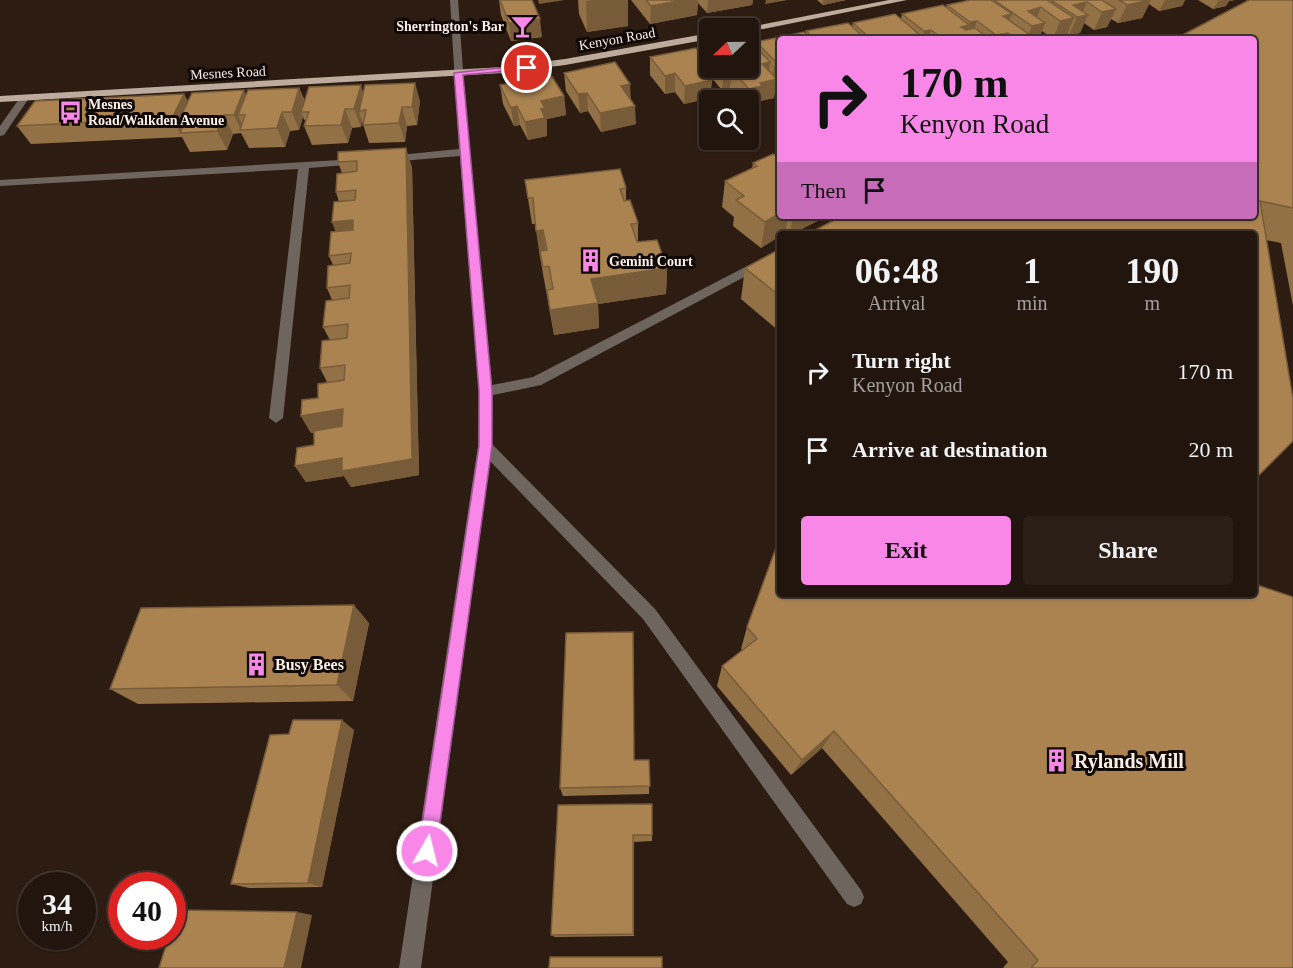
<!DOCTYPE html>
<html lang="en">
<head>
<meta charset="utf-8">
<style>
	:root { --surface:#22150d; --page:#2a1e16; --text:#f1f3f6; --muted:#a29f9d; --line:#3f342e; --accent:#f987e8 }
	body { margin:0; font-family:Georgia,serif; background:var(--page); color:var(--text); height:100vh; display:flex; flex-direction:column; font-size:22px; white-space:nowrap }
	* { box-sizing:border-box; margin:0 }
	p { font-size:20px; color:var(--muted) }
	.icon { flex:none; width:33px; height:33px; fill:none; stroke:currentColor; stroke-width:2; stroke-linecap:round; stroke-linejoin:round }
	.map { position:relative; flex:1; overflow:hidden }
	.sheet { position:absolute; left:777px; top:231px; width:480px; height:366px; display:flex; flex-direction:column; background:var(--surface); border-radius:6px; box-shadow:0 2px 4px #0004,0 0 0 2px var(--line) }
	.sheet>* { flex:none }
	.banner { position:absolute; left:777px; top:36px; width:480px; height:183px; border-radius:6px; box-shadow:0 2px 4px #0004,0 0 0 2px var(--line); background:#f987e8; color:#111; overflow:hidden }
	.needle { width:39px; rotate:248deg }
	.tools { position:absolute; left:699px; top:18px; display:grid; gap:12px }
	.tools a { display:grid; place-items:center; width:60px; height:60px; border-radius:6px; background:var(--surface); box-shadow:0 2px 4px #0004,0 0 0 2px var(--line); font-size:30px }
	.speed { position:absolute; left:18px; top:872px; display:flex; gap:12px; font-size:30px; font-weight:700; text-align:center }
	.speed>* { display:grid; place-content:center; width:78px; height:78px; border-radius:50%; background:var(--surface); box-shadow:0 2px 4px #0004,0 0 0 2px var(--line); line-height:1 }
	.speed small { font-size:15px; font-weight:400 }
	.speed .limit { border:9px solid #d22; background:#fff; color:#111 }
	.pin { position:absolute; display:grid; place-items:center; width:51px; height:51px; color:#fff; margin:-26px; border:3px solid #fff; border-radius:50%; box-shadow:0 2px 6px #0007 }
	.me { position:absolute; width:66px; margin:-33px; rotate:8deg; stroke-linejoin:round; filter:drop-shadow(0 0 4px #0008) }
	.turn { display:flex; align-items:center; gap:21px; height:126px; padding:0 24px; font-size:27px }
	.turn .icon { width:78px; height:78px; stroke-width:2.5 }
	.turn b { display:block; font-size:42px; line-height:51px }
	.then { display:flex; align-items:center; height:57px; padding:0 24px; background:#0003; gap:12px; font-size:22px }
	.eta { display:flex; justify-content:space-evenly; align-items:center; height:102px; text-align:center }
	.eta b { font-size:36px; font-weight:800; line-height:42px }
	.primary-button { display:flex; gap:12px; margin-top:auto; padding:12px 24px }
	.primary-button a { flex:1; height:69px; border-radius:6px; background:var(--accent); color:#111; font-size:24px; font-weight:800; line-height:69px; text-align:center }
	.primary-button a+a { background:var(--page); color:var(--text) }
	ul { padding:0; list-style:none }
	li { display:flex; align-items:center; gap:18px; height:78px; padding:0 24px }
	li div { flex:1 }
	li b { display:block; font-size:22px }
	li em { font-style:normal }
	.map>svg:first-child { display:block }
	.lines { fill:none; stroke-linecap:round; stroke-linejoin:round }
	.minor { fill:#6e655f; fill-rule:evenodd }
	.major { fill:#bdab9e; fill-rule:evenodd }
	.wall { fill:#937146 }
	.shaded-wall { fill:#785c39 }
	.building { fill:#ab8351; stroke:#785c39; stroke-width:1.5 }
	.route { fill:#f987e8; stroke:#a25897; stroke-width:1.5 }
	.labels { text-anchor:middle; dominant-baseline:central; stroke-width:6; stroke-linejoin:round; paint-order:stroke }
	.far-poi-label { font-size:14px; font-weight:bold; fill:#fbefe8; stroke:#100805; text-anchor:start }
	.far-street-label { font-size:14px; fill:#fbefe8; stroke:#100805 }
	.poi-label { font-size:16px; font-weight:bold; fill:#fbefe8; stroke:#100805; text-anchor:start }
	.near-poi-label { font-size:20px; font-weight:bold; fill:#fbefe8; stroke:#100805; text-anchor:start }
</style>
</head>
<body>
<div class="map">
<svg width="1293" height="968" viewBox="0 0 1293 968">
	<rect width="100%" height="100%" fill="#2d1c11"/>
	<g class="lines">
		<g class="minor">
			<polygon points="450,0 458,0 466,112 492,385 533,377 780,249 780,258 541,385 493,395 492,444 655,609 861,890 864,897 861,904 854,907 847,904 643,619 490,461 421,968 399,968 478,446 479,391 460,156 389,162 384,159 389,156 459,149"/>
			<polygon points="21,96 29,98 4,135 0,136 0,126"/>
			<polygon points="356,159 361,162 360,164 309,168 283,418 276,423 269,418 298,169 0,186 0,180"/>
		</g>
		<g class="major">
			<polygon points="889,0 907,0 748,32 748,28 744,28"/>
			<polygon points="710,33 710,39 565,65 503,73 0,102 0,96 503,67 565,59"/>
		</g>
	</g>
	<g class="wall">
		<polygon points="499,0 532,0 542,37 511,41 501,15"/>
		<polygon points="578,0 628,0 628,26 587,32 579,14"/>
		<polygon points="631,0 753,0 752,5 707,13 698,3 697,15 650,24"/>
		<polygon points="817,0 846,0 823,5"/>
		<polygon points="971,0 1185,0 1182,6 1159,11 1149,4 1142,18 1118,23 1111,19 1107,27 1094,30 1084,23 1080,33 1069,35 1067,33 1066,36 1053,39 1042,31 1039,39 780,39 780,78 776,79 774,98 760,101 760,104 748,107 748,100 741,100 730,88 722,90 711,77 712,80 710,98 684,104 675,92 665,94 650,75 650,57 706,59 706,52 710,51 710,68 748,68 755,47 756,42 806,34 806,31 852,26 853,23 901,19 902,14 946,8 947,5"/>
		<polygon points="1198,0 1235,0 1229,1 1226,6 1213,9"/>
		<polygon points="1293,0 1293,306 1281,243 1266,240 1254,234"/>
		<polygon points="564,73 631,99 636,124 601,132 588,111 580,113 566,91"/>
		<polygon points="500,85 564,96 566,115 547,119 547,136 528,140 520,125 514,126 503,104"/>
		<polygon points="299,88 305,101 363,92 420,101 417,125 407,126 405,142 369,143 362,121 361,127 352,128 348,143 312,145 304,126 306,123 303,117 299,130 290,131 285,147 249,148 241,133 233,134 227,150 190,152 182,137 31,144 17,126 188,101 246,95"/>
		<polygon points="338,152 412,167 419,475 351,487 344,476 306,482 295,466 314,445 314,433 311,433 301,416 318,398 327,382 320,368 330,340 323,327 332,300 327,288 333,265 329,256 336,232 332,222 339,202 336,192 342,173 338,162"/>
		<polygon points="773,154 780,216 825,216 825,217 792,234 787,234 785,233 783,234 780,234 780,236 761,248 733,226 734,217 722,207 725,181 752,168 753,163"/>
		<polygon points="525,180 626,188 626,200 638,223 638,242 667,268 666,294 598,304 599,328 554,335 540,257 536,224 532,224"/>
		<polygon points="780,249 780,332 741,299 745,268"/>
		<polygon points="369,623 353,701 138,704 110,689"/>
		<polygon points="747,627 1293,968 1003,968 1008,962 822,748 791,775 717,686 722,666 742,650 741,649"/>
		<polygon points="354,730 322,887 249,888 231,884"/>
		<polygon points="649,760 649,794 563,796 560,788"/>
		<polygon points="652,804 652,841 634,842 634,936 555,937 551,935"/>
	</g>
	<g class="shaded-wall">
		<polygon points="538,0 565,0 539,4"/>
		<polygon points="593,0 628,0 628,26 587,32 586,1"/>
		<polygon points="683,0 698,0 697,15 650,24 651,6"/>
		<polygon points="708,0 753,0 752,5 707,13"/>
		<polygon points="766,0 788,0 765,4"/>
		<polygon points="823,0 846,0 823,5"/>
		<polygon points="1151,0 1142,18 1118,23 1127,5"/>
		<polygon points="1165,0 1185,0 1182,6 1159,11"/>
		<polygon points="1219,0 1235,0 1229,1 1226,6 1213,9"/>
		<polygon points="1087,2 1081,16 1088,15 1080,33 1069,35 1077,17 1073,5"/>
		<polygon points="1041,7 1034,25 1028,11"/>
		<polygon points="1116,9 1107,27 1094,30 1102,12"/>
		<polygon points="1012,14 1005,32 1003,16"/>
		<polygon points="1074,18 1066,36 1053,39 1060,21"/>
		<polygon points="540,19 542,37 511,41 509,23"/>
		<polygon points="977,21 971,39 964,39 970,22"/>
		<polygon points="1045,23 1039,39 1025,39 1027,39 1032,26"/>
		<polygon points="969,25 964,39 961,27"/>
		<polygon points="931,30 929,39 922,39 924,31"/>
		<polygon points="1008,33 1006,39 995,39 996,35"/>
		<polygon points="919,34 918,39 910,39 911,35"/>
		<polygon points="780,60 780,78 772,80 775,61"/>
		<polygon points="770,62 768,80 762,64"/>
		<polygon points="710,67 710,68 711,68 711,80 712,80 710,98 684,104 685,86 702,68"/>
		<polygon points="732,70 730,88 722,90 724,72"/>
		<polygon points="675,73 675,92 665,94 665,76"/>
		<polygon points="777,79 774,98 760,101 760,104 748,107 748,100 749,89 760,83"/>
		<polygon points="415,83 420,101 417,125 412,107"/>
		<polygon points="630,84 631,102 621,86"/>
		<polygon points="361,85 366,103 359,111 362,121 361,127 354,109"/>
		<polygon points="299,88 306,106 301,112 303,117 299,130 292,112"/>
		<polygon points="244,90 252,109 245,115 238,115 244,129 241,130 234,115"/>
		<polygon points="587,93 588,111 580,113 578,94"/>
		<polygon points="184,94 194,112 187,118 180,118 186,129 180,133 172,118"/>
		<polygon points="564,96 566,115 547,119 547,136 528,140 525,122 541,109 541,101"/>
		<polygon points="517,106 520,125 514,126 511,108"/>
		<polygon points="635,106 636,124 601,132 600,113"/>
		<polygon points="402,107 407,126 405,142 399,123"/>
		<polygon points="345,109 352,128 348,143 341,125"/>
		<polygon points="282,112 290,131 285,147 277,128"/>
		<polygon points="224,115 233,134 227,150 217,131"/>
		<polygon points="406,148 412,167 419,475 351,487 344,476 306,482 295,466 342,458"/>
		<polygon points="780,213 780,216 788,216 785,233 783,234 780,234 780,236 761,248 765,222"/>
		<polygon points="793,216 825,216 825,217 792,234 790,234"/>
		<polygon points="353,220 360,238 340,241 332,222"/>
		<polygon points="543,230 546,256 540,257 536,231"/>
		<polygon points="667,268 666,294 598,304 599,328 554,335 550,310 591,279"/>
		<polygon points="343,409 352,427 311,433 301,416"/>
		<polygon points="354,605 369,623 353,701 337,685"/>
		<polygon points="342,720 354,730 322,887 308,883"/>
		<polygon points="834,731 822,748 791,775 802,760"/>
		<polygon points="297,912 312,915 301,968 284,968"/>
	</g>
	<g class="building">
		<polygon points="500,0 532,0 540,19 509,23"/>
		<polygon points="646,0 683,0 651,6"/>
		<polygon points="971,0 991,0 1012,14 1003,16 1033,37 1025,39 1017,39 1008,33 996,35 977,21 970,22 947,5"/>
		<polygon points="994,0 1047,0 1074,18 1060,21 1041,7 1028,11 1045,23 1032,26"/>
		<polygon points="1051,0 1102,0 1116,9 1102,12 1087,2 1073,5 1088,15 1077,17"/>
		<polygon points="1119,0 1150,0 1127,5"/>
		<polygon points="1249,0 1293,0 1293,208 1260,201 1293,399 1293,441 1254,480 1254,234 808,234 842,216 1254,216 1254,39 1175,39"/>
		<polygon points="943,5 969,25 961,27 966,30 975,28 987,37 978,39 943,39 931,30 924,31 902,14"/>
		<polygon points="895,14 919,34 911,35 916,39 871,39 853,23"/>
		<polygon points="848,23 866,39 815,39 806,31"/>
		<polygon points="804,32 811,39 780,39 780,60 775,61 756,42"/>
		<polygon points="751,42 770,62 762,64 777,79 760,83 762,86 749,89 732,70 724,72 720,68 748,68 748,43"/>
		<polygon points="696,48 710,64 710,67 702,68 712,80 685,86 675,73 665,76 650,57"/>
		<polygon points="615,62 630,84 621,86 635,106 600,113 587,93 578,94 564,73"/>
		<polygon points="551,75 564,96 541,101 545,108 541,109 545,118 525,122 517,106 511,108 500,85"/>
		<polygon points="415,83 412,107 402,107 399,123 363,125 366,110 359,111 365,85"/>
		<polygon points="361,85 354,109 345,109 341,125 304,126 309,112 301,112 309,87"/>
		<polygon points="299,88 292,112 282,112 277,128 240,130 245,115 238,115 248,90"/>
		<polygon points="244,90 234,115 224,115 217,131 180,133 187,118 180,118 192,93"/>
		<polygon points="184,94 172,118 17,126 35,101"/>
		<polygon points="406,148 412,459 342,471 342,458 295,466 297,448 314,445 314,431 342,426 343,409 301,416 302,400 318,398 318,384 344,380 345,365 320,368 322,341 347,338 348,324 323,327 326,301 349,298 350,285 327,288 328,266 350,263 351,253 329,256 331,232 353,230 353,220 332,222 334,202 355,200 356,190 336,192 337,174 357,171 357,161 338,162 338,152"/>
		<polygon points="773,154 778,157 780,156 780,213 765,222 736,200 744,196 725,181 757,166 753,163"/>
		<polygon points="620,169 626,188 620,189 624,201 630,200 638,223 631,224 637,242 657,240 667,268 591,279 598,303 550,310 547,290 553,289 549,266 543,267 540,251 547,250 543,230 536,231 533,198 528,198 525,180"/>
		<polygon points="780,249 780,296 745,268"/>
		<polygon points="780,537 780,594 1254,594 1254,584 1293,597 1293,968 1031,968 1038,960 834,731 802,760 722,666 757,639 747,627"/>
		<polygon points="354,605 337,685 110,689 141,608"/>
		<polygon points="633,632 634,760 649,760 650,786 560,788 566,633"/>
		<polygon points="293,720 342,720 308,883 231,884 270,735 289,734"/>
		<polygon points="652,804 652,835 633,835 633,934 551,935 558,805"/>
		<polygon points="177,910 297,912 284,968 159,968 169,936 172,936 172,924"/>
		<polygon points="550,957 662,957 662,968 549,968"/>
	</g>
	<polygon class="route" points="527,65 530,69 463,75 492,391 492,446 436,851 433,857 427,860 421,857 418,851 479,446 479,391 454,73"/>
	<defs>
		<symbol id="bar-bare" viewBox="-9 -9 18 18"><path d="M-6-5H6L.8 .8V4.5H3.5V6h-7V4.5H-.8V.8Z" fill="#f987e8" stroke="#100805" stroke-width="2.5" paint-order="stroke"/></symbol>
		<symbol id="bus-bare" viewBox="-9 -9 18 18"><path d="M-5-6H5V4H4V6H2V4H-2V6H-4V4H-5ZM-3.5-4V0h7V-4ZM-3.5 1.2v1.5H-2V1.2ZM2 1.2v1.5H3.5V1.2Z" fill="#f987e8" stroke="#100805" stroke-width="2.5" paint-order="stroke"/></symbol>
		<symbol id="building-bare" viewBox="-9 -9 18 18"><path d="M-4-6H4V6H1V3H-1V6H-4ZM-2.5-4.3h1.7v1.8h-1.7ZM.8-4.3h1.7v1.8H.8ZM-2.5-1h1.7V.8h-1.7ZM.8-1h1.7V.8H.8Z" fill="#f987e8" stroke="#100805" stroke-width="2.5" paint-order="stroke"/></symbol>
	</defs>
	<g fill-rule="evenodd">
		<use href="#bar-bare" x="506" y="10" width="33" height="33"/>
		<use href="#bus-bare" x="54" y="96" width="33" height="33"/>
		<use href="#building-bare" x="574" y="244" width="33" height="33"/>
		<use href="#building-bare" x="240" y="648" width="33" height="33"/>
		<use href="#building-bare" x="1040" y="744" width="33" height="33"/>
	</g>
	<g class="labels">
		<g class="far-poi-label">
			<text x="504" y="26" text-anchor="end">Sherrington's Bar</text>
			<text x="88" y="104">Mesnes<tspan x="88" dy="16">Road/Walkden Avenue</tspan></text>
			<text x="609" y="261">Gemini Court</text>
		</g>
		<g class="far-street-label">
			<text transform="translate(617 39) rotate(-10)">Kenyon Road</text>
			<text transform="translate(228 73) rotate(-3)">Mesnes Road</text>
		</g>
		<g class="poi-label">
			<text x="275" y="664">Busy Bees</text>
		</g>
		<g class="near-poi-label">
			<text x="1074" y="761">Rylands Mill</text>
		</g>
	</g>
</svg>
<div class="tools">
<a><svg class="needle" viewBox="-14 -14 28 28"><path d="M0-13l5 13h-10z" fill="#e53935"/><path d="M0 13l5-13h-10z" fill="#a29f9d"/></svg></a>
<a><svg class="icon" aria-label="search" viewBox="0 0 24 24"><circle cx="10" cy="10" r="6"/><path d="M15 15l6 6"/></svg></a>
</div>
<div class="speed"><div>34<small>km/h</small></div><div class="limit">40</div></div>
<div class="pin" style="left:527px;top:68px;background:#d93025"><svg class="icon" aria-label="arrive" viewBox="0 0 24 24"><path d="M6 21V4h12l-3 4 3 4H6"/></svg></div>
<svg class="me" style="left:427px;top:851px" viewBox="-20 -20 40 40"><circle r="17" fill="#f987e8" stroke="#fff" stroke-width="3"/><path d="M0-11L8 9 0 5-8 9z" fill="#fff"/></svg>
<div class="banner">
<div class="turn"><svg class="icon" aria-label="right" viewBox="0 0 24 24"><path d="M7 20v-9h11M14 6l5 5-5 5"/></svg><div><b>170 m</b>Kenyon Road</div></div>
<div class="then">Then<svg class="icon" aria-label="arrive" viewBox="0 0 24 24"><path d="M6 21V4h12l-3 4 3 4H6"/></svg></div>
</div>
<section class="sheet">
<div class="eta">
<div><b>06:48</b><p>Arrival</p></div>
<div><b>1</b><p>min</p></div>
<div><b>190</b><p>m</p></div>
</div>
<ul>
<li><svg class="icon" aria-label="right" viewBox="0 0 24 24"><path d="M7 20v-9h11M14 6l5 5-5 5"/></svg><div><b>Turn right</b><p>Kenyon Road</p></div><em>170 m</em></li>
<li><svg class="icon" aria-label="arrive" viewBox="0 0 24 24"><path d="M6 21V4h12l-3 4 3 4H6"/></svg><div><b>Arrive at destination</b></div><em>20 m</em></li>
</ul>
<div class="primary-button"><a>Exit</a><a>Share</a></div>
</section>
</div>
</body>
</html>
